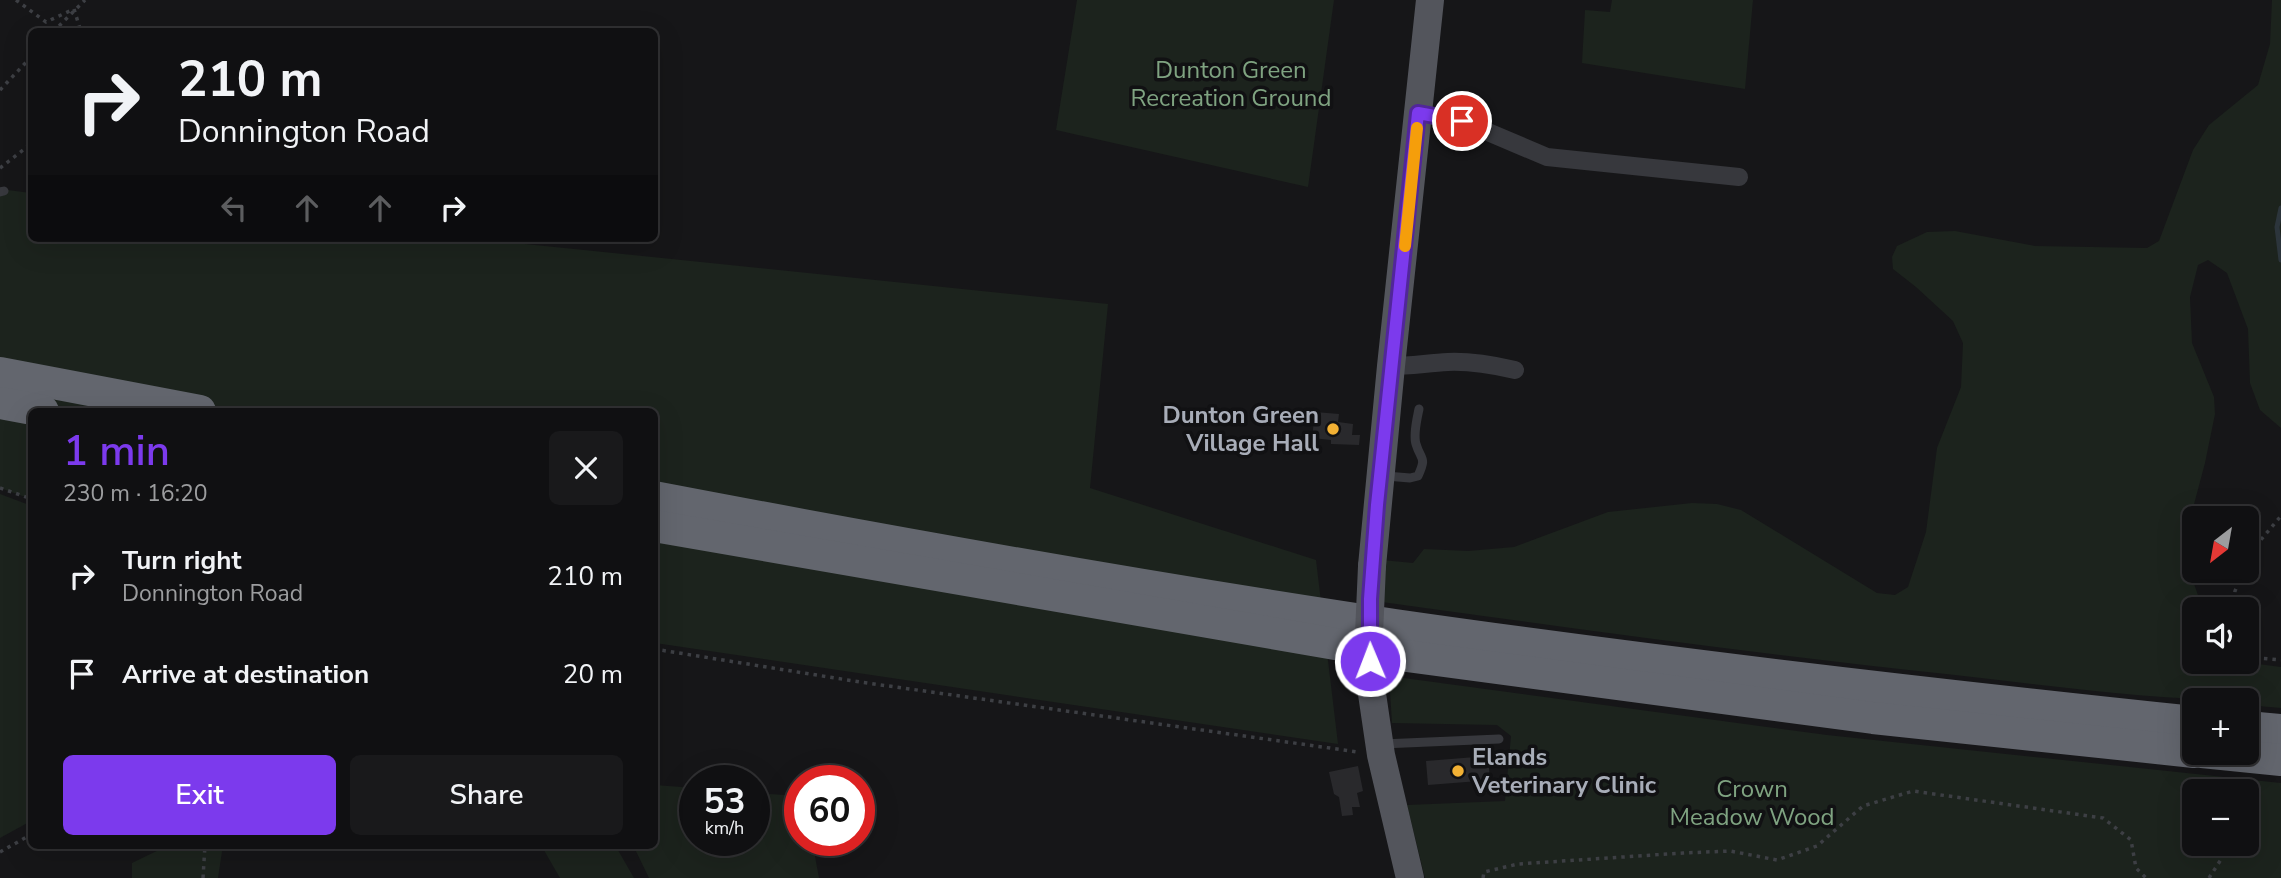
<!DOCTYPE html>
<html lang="en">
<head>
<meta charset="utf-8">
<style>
	:root { --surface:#101012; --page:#19191b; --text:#f1f3f6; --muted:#9c9d9f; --line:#303032; --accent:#7c3aed }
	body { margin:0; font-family:"Nunito Sans",sans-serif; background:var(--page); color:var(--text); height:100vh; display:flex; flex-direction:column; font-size:26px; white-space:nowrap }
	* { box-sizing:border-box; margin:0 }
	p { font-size:23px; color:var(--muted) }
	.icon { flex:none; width:38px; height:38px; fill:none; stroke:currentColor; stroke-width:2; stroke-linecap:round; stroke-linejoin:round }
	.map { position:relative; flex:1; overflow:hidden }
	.side { position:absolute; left:28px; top:408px; width:630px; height:441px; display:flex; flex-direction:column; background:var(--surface); border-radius:10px; box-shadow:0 7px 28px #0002,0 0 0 2px var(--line) }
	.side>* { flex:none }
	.hud { position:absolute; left:28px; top:28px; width:630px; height:214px; border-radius:10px; box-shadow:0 7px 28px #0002,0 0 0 2px var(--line); background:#101012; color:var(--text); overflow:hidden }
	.needle { width:46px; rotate:211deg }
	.controls { position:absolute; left:2182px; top:506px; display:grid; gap:14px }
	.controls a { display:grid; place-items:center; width:77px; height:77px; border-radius:10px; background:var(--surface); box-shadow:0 7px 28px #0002,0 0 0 2px var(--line); font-size:35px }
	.speed { position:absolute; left:679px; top:765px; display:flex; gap:14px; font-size:35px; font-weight:700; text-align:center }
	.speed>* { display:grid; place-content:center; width:91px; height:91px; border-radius:50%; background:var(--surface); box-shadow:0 7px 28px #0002,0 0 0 2px var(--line); line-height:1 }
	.speed small { font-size:18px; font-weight:400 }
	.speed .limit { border:10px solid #d22; background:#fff; color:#111 }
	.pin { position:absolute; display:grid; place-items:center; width:60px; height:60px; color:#fff; margin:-30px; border:4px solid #fff; border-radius:50%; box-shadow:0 2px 7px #0007 }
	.me { position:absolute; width:77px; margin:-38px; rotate:359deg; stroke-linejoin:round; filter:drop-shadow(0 0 5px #0008) }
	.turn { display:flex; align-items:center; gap:24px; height:147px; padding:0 35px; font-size:32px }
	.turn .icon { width:91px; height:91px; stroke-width:2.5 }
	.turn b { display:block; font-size:49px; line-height:60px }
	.lanes { display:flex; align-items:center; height:66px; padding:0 35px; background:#0003; justify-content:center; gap:35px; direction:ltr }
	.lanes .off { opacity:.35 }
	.round { display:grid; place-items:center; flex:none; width:74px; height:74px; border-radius:10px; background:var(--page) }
	.overview { display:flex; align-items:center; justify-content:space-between; height:119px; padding:0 35px }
	h1 { font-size:42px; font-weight:600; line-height:52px; color:var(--accent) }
	.action { display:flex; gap:14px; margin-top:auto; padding:14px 35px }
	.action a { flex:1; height:80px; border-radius:10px; background:var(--accent); color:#fff; font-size:28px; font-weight:600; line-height:80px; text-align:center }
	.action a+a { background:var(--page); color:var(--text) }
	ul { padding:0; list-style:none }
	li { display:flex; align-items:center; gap:21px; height:98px; padding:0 35px }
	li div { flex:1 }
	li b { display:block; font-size:26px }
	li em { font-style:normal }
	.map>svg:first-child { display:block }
	.green { fill:#1c231d; fill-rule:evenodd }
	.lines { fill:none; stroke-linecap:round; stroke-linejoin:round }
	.stream { stroke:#2c353c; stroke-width:5 }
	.building { fill:#29292c }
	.path { stroke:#3d3f44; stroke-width:3.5; stroke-dasharray:3.5 5; stroke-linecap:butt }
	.service { stroke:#37383d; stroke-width:9 }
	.minor { stroke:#37383d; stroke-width:18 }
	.primary { stroke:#53555c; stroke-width:28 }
	.motorway { stroke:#63666e; stroke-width:32 }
	.primary-bridge { stroke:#53555c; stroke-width:28 }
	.route-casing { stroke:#51269a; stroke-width:18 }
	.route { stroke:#7c3aed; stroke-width:12 }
	.slow { stroke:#f59e0b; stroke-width:12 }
	.poi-dot { fill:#f2b134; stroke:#111113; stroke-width:2.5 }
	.labels { text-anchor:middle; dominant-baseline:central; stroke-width:7; stroke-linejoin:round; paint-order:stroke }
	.park-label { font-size:24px; fill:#7fa381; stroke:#111113 }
	.poi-label { font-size:24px; font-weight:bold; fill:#a8adb8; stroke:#111113; text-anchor:end }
</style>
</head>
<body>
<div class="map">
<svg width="2281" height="878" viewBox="0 0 2281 878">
	<rect width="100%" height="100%" fill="#161618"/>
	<g class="green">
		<polygon points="1077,0 1334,0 1308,187 1056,130"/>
		<polygon points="1612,0 1753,0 1745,89 1582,63 1585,10 1610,12"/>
		<path d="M2272,0H2281V428L2260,410L2250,383L2248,329L2227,273L2208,260L2198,265L2190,297L2192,343L2214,397L2215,414L2205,463L2193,508L2194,584L2203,609H2194V662H2243L2281,667V708L2247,705V700C2146,700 2046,685 1946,674C1757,654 1570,628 1382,602V560L1413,563L1424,549L1468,551L1514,547L1608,512L1692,503L1717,504L1741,510L1877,593L1895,595L1908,587L1926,532L1937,448L1961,387L1963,343L1953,321L1916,287L1893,269L1892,257L1897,246L1927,232L1955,231L2035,246L2147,248L2159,241L2193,150L2209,125L2258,85L2270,44Z"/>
		<polygon points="0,189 31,193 32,238 468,238 1108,304 1090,488 1316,560 1338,744 655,643 654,411 32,411 31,499 0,488"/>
		<polygon points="0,494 32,506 31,821 0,838"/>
		<path d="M1389,676L1827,735L2281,783V878H1425L1407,805L1505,801L1511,736L1497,725L1392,723ZM2194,791H2247V844H2194Z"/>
		<polygon points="655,785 695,788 695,840 754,840 754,793 800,796 800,840 812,840 819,878 649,878 633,845 654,845"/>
		<polygon points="169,845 223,845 218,878 132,878 132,863"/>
		<polygon points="541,845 615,845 634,878 560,878"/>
	</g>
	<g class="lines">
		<polyline class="stream" points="2281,208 2277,227 2281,260"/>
	</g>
	<g class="building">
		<polygon points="1315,412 1339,414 1338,422 1353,424 1352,435 1360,435 1359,445 1331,444 1331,440 1312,438"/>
		<polygon points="1488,756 1491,792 1480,793 1479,781 1428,785 1426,761"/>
		<polygon points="1358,766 1363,791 1357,793 1360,807 1352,807 1353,815 1342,816 1339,797 1334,794 1329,772"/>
	</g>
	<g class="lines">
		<g class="path">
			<polyline points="16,0 46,22 74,9"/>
			<polyline points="74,9 81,32"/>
			<polyline points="53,32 85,0"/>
			<polyline points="0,90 32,56"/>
			<polyline points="0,168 32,143"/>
			<polyline points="0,488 32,499"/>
			<polyline points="2247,561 2259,542 2281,516"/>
			<polyline points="2233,609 2235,591 2243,570"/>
			<polyline points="654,649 860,682 1358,752"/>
			<polyline points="2247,657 2281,660"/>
			<polyline points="0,852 32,834"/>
			<polyline points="203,878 205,845"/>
			<polyline points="1483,878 1484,872 1518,864 1683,853 1730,851 1777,860 1817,846 1863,806 1913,791 2103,818 2131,840 2136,868 2146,878"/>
			<polyline points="2209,878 2231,844"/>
		</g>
		<g class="service">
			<polyline points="0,192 4,191"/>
			<path d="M1386,476L1410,478L1418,476C1427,456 1421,461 1416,444C1413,434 1417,419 1419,409"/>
			<polyline points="1382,744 1499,739"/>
		</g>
		<g class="minor">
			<polyline points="1418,113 1462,121 1547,157 1739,177"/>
			<path d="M1391,366C1410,366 1428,363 1448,362C1471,361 1493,365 1515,370"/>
		</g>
		<g class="primary">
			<polyline points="1372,566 1391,366 1430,0"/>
			<polyline points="1371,687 1381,755 1410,878"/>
		</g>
		<g class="motorway">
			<polyline points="0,373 200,411"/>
			<polyline points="0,403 43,411"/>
			<path d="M654,497C900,544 1147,588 1395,625C1660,663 1927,694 2194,722"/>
			<polyline points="654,526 1399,655 1873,718 2194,752"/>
			<polyline points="2247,727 2281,730"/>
			<polyline points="2202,752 2281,760"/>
		</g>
		<polyline class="primary-bridge" points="1371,687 1369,634 1372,566"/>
	</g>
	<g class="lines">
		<defs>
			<polyline id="route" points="1370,661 1370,599 1377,505 1418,113 1462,121"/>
		</defs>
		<use href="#route" class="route-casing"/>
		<use href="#route" class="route"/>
		<polyline class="slow" points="1405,246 1417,128"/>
	</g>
	<g class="poi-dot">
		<circle cx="1333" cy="429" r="7"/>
		<circle cx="1458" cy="771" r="7"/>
	</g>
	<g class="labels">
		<g class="park-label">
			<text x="1231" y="70">Dunton Green<tspan x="1231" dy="28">Recreation Ground</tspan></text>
			<text x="1752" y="789">Crown<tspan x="1752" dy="28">Meadow Wood</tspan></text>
		</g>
		<g class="poi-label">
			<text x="1319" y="415">Dunton Green<tspan x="1319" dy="28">Village Hall</tspan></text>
			<text x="1472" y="757" text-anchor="start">Elands<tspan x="1472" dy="28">Veterinary Clinic</tspan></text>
		</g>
	</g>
</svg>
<div class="controls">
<a><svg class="needle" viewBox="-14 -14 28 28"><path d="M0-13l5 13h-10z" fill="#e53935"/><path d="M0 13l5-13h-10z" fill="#9c9d9f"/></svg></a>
<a><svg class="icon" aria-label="sound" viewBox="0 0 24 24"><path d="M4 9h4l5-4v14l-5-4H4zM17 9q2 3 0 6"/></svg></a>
<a>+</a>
<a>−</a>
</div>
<div class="speed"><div>53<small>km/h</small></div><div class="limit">60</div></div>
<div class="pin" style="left:1462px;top:121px;background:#d93025"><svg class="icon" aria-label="arrive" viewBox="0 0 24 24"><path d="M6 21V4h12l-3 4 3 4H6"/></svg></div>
<svg class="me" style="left:1370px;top:661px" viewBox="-20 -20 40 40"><circle r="17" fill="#7c3aed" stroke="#fff" stroke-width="3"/><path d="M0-11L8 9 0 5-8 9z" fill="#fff"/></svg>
<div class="hud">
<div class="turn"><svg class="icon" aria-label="right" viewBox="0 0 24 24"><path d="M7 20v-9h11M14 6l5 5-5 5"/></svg><div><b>210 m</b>Donnington Road</div></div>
<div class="lanes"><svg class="icon off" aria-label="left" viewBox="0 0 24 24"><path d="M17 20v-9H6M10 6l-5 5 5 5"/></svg><svg class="icon off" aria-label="ahead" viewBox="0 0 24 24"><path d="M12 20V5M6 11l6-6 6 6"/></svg><svg class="icon off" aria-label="ahead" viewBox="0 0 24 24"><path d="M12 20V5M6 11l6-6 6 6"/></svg><svg class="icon" aria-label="right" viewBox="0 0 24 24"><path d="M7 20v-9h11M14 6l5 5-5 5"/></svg></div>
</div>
<section class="side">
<div class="overview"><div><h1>1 min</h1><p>230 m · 16:20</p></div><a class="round"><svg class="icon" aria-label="close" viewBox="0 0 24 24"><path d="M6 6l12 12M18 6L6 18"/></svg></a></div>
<ul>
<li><svg class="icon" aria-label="right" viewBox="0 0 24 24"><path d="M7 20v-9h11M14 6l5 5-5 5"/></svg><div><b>Turn right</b><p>Donnington Road</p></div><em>210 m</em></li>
<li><svg class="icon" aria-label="arrive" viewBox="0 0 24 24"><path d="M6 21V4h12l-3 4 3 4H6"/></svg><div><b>Arrive at destination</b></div><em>20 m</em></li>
</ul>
<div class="action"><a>Exit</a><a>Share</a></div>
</section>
</div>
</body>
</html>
